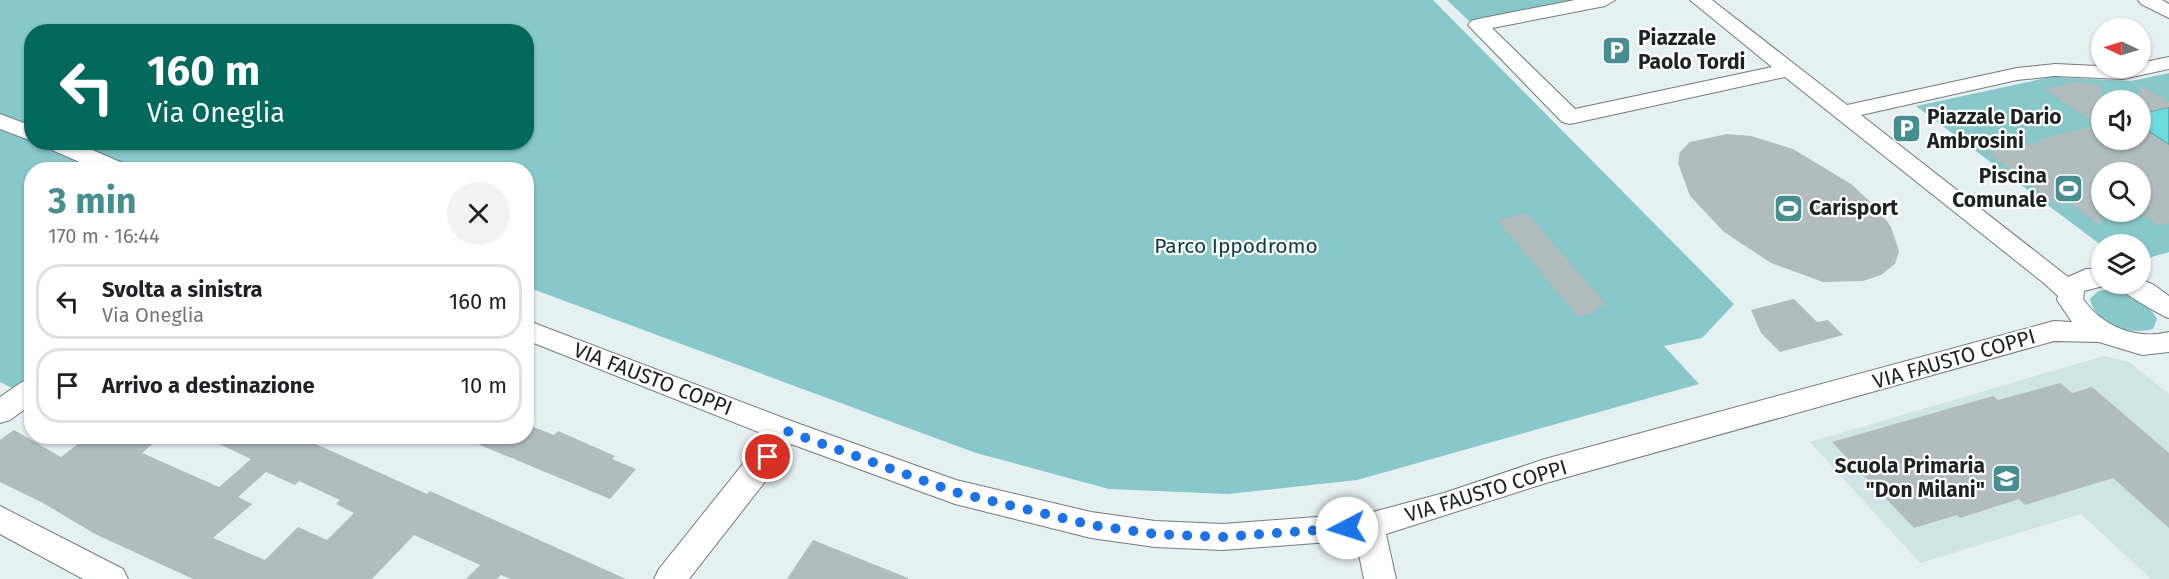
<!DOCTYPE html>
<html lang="it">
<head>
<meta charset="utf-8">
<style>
	:root { --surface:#fff; --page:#f2f2f2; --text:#202124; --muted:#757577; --line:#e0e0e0; --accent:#468e8f }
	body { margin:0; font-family:"Fira Sans",sans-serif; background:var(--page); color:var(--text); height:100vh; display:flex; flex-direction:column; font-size:22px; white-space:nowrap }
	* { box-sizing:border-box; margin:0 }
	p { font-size:20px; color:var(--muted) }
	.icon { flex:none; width:33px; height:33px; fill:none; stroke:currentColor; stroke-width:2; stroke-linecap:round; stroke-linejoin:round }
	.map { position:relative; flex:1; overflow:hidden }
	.drawer { position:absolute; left:24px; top:162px; width:510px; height:282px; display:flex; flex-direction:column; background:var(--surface); border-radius:24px; box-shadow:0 2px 4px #0004 }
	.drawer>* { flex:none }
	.hud { position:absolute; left:24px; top:24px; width:510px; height:126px; border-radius:24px; box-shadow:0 2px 4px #0004; background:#00695c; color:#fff; overflow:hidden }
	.needle { width:39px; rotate:274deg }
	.controls { position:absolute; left:2091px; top:18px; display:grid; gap:12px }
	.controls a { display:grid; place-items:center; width:60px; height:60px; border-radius:50%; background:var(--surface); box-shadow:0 2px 4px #0004; font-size:30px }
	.pin { position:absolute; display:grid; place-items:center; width:51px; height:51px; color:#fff; margin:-26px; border:3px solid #fff; border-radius:50%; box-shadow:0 2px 6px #0007 }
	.me { position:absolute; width:66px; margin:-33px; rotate:265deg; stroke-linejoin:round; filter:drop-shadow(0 0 4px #0008) }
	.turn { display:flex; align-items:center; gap:21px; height:126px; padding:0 24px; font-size:27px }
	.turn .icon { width:78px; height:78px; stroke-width:2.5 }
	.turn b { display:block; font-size:42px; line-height:51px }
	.round { display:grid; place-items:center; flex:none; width:63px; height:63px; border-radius:32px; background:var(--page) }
	.summary { display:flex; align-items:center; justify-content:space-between; height:102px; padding:0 24px }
	h1 { font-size:36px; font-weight:700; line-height:45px; color:var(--accent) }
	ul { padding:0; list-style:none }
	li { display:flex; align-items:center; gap:18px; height:75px; margin:0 12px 9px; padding:0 12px; border:3px solid var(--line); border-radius:24px }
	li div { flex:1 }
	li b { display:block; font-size:22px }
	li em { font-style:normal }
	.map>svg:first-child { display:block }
	.built { fill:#cfe4e4 }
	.green { fill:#87c8ca; fill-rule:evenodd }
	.water { fill:#6ddcdf; stroke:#55a4a6; stroke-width:1.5 }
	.building { fill:#b1bcbc; fill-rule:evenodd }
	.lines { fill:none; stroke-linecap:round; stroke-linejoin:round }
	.minor-casing { stroke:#717c7c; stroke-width:2 }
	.minor { fill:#fff; fill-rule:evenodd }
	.route { stroke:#1a73e8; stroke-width:10; stroke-dasharray:0 18 }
	.labels { text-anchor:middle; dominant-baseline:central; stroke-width:4.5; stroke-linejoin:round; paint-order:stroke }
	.poi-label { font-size:21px; font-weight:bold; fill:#1e2222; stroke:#fff; text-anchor:start }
	.park-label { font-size:21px; fill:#0b4042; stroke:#fff }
	.street-label { font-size:21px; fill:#1e2222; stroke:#fff }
</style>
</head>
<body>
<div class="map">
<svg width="2169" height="579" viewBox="0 0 2169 579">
	<rect width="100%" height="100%" fill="#e5f0f0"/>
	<polygon class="built" points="2104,356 2129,362 2169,394 2169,579 2151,579 2081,514 1920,563 1810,442"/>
	<g class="green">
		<path d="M0,0H1433L1734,304L1702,338L1664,346L1699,384L1357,480L1228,494L1109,489L976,453L527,287L526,170H32L31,375L12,388L0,382ZM32,32H526V142H32Z"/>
		<polygon points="1447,0 1579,0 1469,21"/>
		<path d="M2169,73V252L2141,260L2140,244L2101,245L1916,106L2051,77L2131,81ZM2102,100H2140V140H2102ZM2102,172H2140V212H2102Z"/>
		<path d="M2107,290C2127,293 2147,301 2157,319L2153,329C2132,336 2095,324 2090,299L2098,291Z"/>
	</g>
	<polygon class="water" points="2169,107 2169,145 2141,126 2140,114"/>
	<g class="building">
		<polygon points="2076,82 2102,85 2102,140 2140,140 2140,126 2169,145 2169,223 2159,226 2140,212 2140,172 2102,172 2102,227 2069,203 2059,206 1988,153 2041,142 2038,140 2098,125 2044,89"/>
		<polygon points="2140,85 2169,102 2169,107 2140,114"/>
		<polygon points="1727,134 1751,136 1793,149 1851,184 1879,210 1891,227 1899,251 1895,264 1881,275 1863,281 1823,282 1771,263 1724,232 1690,196 1678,163 1680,152 1690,142"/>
		<polygon points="1527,213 1539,227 1607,305 1594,308 1597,312 1578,317 1497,220"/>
		<polygon points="1794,299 1817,322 1828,320 1843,335 1780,352 1761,333 1751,310"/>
		<polygon points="2060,383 2072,393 2092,387 2169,453 2169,528 2113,478 2025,505 2019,499 1960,518 1957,515 1914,528 1832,442 1993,396 1998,400"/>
		<polygon points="531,426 554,435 558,431 615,456 612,459 636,469 610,499 461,437 526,436 526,430"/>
		<path d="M14,430L61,457L88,436H162L142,453L219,487L251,459L202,436H298L427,494L430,491L626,579H511L501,575L497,579H466L480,565L414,535L372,579H193L95,534L43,503L0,482V440ZM266,472L295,485L299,481L340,500L336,504L354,513L327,540L298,527L265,560L213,538L252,504L238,497Z"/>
		<polygon points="813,540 908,578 908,579 787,579"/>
	</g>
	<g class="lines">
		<defs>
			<g id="minor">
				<path d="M1575,0H1615L1605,6L1492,28L1575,109L1772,67L1690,0H1712L1847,105L2017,68L2055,64L2140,68V63L2169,57V69L2123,79L2055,76L2017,80L1861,115L2068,277L2086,269H2102V284H2111L2084,291L2083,299C2103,327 2136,340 2169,332V352L2142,355L2099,342L2054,341L1546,483L1386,534L1396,579H1364L1356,540L1223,550L1155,547L1091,538L955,504L791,444L778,465L689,579H654L659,569L766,435L526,340V320L794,422L956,480L1091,512L1155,521L1223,524L1369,513L1444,493L1545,459L2054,321L2072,322L2057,300L2058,296L2045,284L1785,77L1570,124L1562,122L1468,25L1471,21L1478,19Z"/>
				<polygon points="2138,0 2162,0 2169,4 2169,18 2141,4"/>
				<polygon points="0,114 32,126 32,141 0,129"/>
				<polygon points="42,142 74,142 127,165 130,170 98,170 45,147"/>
				<path d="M2140,279L2154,285L2169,296V318C2161,316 2117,289 2114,284H2140Z"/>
				<polygon points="32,379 32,404 10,420 0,423 0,397 22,382"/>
				<polygon points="0,506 123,569 128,579 83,579 0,534"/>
			</g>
		</defs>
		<use href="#minor" class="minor-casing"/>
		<use href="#minor" class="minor"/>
	</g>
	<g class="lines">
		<polyline class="route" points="768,457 784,430 955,492 1091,525 1155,534 1222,537 1347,528"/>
	</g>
	<defs>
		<symbol id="parking-square" viewBox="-11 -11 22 22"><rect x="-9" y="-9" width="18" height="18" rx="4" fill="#468e8f" stroke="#fff"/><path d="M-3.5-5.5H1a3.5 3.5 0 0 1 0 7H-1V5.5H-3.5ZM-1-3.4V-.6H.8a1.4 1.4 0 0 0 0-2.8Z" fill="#fff"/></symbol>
		<symbol id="stadium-square" viewBox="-11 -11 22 22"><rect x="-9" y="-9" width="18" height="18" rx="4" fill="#468e8f" stroke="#fff"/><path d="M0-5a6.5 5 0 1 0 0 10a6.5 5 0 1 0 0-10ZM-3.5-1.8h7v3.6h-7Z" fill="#fff"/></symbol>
		<symbol id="school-square" viewBox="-11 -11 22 22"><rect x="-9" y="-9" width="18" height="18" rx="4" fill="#468e8f" stroke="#fff"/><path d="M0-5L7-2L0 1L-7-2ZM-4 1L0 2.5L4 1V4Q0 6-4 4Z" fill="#fff"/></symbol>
	</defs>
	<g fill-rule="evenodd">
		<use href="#parking-square" x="1600" y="34" width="33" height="33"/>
		<use href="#parking-square" x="1890" y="112" width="33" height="33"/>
		<use href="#stadium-square" x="2052" y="172" width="33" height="33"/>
		<use href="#stadium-square" x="1772" y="192" width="33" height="33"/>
		<use href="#school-square" x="1990" y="462" width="33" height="33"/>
	</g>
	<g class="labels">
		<g class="poi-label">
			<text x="1638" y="38">Piazzale<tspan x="1638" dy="24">Paolo Tordi</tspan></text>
			<text x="1927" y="117">Piazzale Dario<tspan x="1927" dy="24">Ambrosini</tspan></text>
			<text x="2047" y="176" text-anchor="end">Piscina<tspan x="2047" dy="24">Comunale</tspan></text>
			<text x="1809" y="208">Carisport</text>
			<text x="1985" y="466" text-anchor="end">Scuola Primaria<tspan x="1985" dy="24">"Don Milani"</tspan></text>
		</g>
		<g class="park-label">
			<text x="1236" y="246">Parco Ippodromo</text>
		</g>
		<g class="street-label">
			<text transform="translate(1954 359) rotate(-16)">VIA FAUSTO COPPI</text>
			<text transform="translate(653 379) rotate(21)">VIA FAUSTO COPPI</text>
			<text transform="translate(1486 491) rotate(-17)">VIA FAUSTO COPPI</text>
		</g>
	</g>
</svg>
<div class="controls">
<a><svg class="needle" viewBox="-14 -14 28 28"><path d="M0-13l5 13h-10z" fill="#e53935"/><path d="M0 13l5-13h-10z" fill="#757577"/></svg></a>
<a><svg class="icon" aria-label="sound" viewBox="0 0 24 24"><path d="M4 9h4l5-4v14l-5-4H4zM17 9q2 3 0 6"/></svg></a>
<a><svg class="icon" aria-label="search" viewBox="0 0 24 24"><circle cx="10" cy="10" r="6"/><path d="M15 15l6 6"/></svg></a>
<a><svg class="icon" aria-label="layers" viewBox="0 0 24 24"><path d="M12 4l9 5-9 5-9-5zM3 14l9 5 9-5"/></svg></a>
</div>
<div class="pin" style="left:768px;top:457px;background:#d93025"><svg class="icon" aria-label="arrive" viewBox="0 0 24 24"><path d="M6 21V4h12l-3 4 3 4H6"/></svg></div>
<svg class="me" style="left:1347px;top:528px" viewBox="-20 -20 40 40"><circle r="19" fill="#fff"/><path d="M0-13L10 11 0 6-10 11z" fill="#1a73e8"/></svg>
<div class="hud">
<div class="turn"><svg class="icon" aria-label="left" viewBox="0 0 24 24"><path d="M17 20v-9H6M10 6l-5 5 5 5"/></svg><div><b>160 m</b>Via Oneglia</div></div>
</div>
<section class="drawer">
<div class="summary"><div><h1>3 min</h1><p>170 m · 16:44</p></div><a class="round"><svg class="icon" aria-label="close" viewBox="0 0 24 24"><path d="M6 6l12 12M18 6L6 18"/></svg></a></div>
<ul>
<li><svg class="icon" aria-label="left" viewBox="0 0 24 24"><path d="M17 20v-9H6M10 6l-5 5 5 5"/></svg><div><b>Svolta a sinistra</b><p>Via Oneglia</p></div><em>160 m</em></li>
<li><svg class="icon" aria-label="arrive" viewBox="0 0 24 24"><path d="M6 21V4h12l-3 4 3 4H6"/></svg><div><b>Arrivo a destinazione</b></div><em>10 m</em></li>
</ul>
</section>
</div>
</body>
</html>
